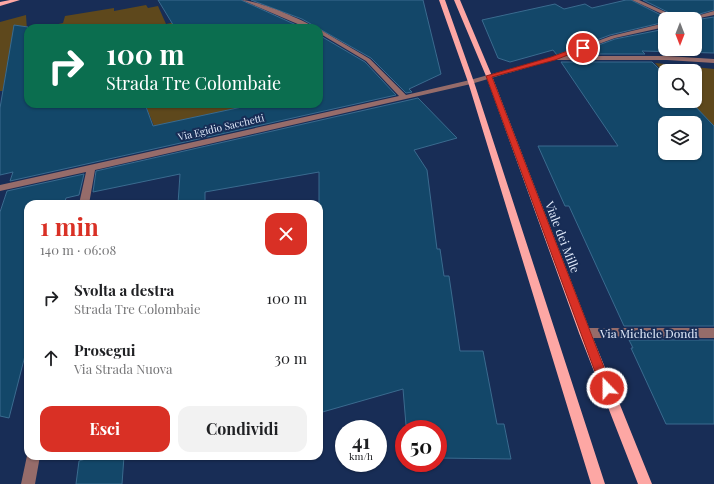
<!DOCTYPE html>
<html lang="it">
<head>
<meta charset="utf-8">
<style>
	:root { --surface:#fff; --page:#f2f2f2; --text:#202124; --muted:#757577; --accent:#d93025 }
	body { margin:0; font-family:"Playfair Display",serif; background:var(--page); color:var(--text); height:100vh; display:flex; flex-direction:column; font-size:15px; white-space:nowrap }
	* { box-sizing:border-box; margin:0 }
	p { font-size:13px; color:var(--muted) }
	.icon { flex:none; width:22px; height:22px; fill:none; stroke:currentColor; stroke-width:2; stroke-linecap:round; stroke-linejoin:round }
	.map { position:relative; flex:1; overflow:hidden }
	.details { position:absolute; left:24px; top:200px; width:299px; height:260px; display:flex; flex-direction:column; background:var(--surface); border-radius:12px; box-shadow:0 1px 3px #0004 }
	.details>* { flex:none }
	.top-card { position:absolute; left:24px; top:24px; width:299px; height:84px; border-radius:12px; box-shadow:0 1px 3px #0004; background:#0b6e4f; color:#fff; overflow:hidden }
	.needle { width:26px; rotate:180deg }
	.controls { position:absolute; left:658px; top:12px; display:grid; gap:8px }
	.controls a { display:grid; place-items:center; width:44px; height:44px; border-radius:8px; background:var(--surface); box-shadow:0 1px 3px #0004; font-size:20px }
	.speed { position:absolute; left:335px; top:420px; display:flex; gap:8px; font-size:20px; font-weight:700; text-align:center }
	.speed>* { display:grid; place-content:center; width:52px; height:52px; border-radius:50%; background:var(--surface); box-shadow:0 1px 3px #0004; line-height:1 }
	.speed small { font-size:10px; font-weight:400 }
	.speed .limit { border:6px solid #d22; background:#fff; color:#111 }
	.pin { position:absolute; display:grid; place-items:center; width:34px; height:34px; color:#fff; margin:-17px; border:2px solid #fff; border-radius:50%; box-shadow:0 1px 4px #0007 }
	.me { position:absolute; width:44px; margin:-22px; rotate:338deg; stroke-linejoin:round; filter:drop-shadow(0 0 3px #0008) }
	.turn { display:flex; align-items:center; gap:14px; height:84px; padding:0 16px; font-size:18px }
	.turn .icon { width:52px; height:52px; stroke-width:2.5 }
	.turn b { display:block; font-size:28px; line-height:34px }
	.round { display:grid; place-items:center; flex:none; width:42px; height:42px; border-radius:12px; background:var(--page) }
	.headline { display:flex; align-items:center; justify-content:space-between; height:68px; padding:0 16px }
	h1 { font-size:24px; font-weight:700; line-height:30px; color:var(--accent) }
	.button { display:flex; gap:8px; margin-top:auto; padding:8px 16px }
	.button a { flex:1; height:46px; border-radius:12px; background:var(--accent); color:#fff; font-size:16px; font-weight:700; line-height:46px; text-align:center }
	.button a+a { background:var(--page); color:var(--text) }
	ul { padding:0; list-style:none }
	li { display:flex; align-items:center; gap:12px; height:60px; padding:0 16px }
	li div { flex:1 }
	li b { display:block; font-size:15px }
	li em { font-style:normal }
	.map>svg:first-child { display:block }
	.green { fill:#5e481c }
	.building { fill:#134769; stroke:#3a6b8f; fill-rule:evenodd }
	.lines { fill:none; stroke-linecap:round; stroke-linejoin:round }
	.minor { fill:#966c6a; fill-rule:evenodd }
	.major { fill:#fda7a4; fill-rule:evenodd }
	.route { fill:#d93025; stroke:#8d1f18 }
	.labels { text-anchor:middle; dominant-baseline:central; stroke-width:4; stroke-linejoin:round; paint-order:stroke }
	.far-street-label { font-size:10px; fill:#e3ecfc; stroke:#182d56 }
	.street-label { font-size:12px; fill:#e3ecfc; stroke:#182d56 }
</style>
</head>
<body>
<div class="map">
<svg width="714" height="484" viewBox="0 0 714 484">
	<rect width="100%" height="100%" fill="#182d56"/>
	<g class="green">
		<polygon points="146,5 148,8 158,6 166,24 189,19 220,28 40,28 63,23 65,16 114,8 114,11"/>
		<polygon points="26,15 27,31 28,31 27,68 6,72 3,91 0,91 0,22"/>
		<polygon points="655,63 714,69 714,126 690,101 695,101 695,71 665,71 665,74"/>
		<polygon points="145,104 256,104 154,126"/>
	</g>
	<g class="building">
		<polygon points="158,0 241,0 303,28 175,28"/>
		<polygon points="251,0 423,0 441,74 409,89 412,92 406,93 371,58 302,19"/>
		<polygon points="626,0 631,0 669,19 665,19 665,22 610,35 557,55 553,50 510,62 498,58 482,20 555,4 564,9 585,4 592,8"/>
		<polygon points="643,0 714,0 714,10 682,19"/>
		<polygon points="714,17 714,53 642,51 645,54 574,54 615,39 665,29 665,49 695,49 695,20"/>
		<polygon points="14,25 28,27 28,104 145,104 153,126 256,104 319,104 319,35 365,62 396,95 10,181 13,172 0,175 0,108"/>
		<path d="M561,62H652L665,75V101H690L714,126V326H624L569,206H565L538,146H618ZM665,123H695V153H665Z"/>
		<polygon points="418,98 457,138 414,150 427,170 437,249 440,249 444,276 449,276 460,351 483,351 497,424 504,424 511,459 438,458 438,429 418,429 417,425 406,425 403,389 319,413 319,172 205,192 205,204 178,204 180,174 93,192 96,171"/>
		<polygon points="84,174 79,195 66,198 64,204 28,204 28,344 9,418 0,416 0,212 7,191"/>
		<polygon points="629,340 714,340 714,424 666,424 631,348 633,348"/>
		<polygon points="95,456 124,456 122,484 76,484 79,461"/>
	</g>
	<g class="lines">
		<g class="minor">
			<path d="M242,0C255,0 305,20 315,28H307Z"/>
			<polygon points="632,0 639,0 681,19 673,19"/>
			<polygon points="714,11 714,15 695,19 686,19"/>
			<polygon points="665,23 665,27 615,38 566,56 667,56 714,59 714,63 667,60 553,60 471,84 95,170 89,204 79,204 86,172 0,191 0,185 399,96 366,61 319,33 319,29 370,59 406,95 470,80 557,56 611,36"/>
			<polygon points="585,328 714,328 714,338 585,338 581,337 579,333 581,329"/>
			<polygon points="28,451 28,456 40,456 35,484 21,484"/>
		</g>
		<g class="major">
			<polygon points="10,0 20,0 0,6 0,2"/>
			<polygon points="439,0 445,0 474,82 605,484 591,484 468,82"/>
			<polygon points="454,0 460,0 492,76 591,333 652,484 638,484 579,333 486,76"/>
		</g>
	</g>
	<polygon class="route" points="581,46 586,48 555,60 492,77 612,388 611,392 607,394 602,392 601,388 486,76 551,57"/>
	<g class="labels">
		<g class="far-street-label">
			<text transform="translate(221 127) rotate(-13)">Via Egidio Sacchetti</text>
		</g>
		<g class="street-label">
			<text transform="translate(563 237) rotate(69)">Viale dei Mille</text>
			<text x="649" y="333">Via Michele Dondi</text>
		</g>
	</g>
</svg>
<div class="controls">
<a><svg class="needle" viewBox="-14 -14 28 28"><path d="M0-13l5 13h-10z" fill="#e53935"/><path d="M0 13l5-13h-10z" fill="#757577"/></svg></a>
<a><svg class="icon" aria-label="search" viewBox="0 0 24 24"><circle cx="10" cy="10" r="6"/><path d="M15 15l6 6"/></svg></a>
<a><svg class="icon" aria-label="layers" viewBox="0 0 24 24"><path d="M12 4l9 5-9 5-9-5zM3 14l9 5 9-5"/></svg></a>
</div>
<div class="speed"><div>41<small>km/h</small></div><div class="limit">50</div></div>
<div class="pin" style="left:583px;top:48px;background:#d93025"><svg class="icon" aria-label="arrive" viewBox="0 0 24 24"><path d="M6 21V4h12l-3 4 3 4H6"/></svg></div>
<svg class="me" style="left:607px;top:388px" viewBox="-20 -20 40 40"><circle r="17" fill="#d93025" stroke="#fff" stroke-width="3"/><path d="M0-11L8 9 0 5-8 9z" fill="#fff"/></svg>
<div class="top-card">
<div class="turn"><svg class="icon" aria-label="right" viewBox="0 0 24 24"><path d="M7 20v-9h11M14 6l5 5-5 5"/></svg><div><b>100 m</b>Strada Tre Colombaie</div></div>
</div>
<section class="details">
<div class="headline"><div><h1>1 min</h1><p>140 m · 06:08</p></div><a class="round" style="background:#d93025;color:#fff"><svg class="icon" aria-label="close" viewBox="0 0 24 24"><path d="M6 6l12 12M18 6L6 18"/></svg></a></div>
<ul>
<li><svg class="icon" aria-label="right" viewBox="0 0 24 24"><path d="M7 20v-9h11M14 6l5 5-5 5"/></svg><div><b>Svolta a destra</b><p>Strada Tre Colombaie</p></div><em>100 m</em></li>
<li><svg class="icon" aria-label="ahead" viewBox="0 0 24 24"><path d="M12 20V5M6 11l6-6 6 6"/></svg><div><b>Prosegui</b><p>Via Strada Nuova</p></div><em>30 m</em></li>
</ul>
<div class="button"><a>Esci</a><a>Condividi</a></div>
</section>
</div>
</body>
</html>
